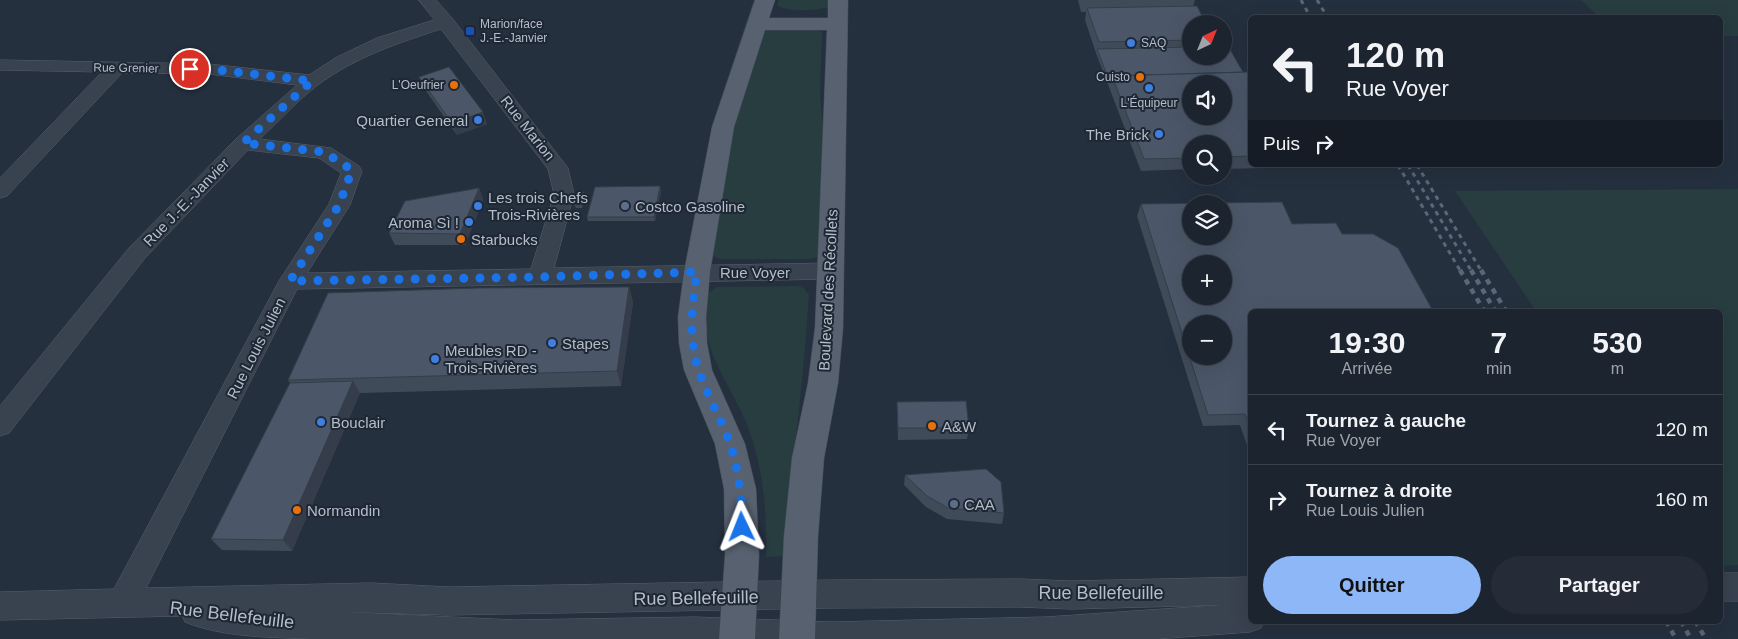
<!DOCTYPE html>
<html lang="fr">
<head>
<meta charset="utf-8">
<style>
	:root { --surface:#1c242f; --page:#252c37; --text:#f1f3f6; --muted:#a0a4aa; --line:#3a414b; --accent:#8db7f7 }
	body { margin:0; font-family:Helvetica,sans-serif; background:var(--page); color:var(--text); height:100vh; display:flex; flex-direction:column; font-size:19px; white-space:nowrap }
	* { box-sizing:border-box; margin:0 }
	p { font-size:16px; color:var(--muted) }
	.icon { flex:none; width:28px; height:28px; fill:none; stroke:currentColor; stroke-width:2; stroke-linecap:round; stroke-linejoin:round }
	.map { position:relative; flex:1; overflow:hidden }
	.details { position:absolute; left:1248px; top:309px; width:475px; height:315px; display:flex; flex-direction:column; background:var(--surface); border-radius:8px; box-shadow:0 5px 20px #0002,0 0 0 1px var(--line) }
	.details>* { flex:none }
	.banner { position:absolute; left:1248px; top:15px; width:475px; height:152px; border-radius:8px; box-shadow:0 5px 20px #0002,0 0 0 1px var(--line); background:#1c242f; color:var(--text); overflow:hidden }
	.needle { width:32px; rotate:43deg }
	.fabs { position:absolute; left:1182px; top:15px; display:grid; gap:10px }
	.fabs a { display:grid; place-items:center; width:50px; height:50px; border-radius:50%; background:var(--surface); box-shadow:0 5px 20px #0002,0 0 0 1px var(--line); font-size:25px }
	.pin { position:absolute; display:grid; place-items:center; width:42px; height:42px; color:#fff; margin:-21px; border:2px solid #fff; border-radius:50%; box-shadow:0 1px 5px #0007 }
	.me { position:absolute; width:55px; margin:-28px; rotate:358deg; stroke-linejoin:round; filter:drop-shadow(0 0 4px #0008) }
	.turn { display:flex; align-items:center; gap:18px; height:105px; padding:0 15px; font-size:22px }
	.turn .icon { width:65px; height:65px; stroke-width:2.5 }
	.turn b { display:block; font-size:35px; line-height:42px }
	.then { display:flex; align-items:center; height:48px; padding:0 15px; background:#0003; gap:10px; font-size:19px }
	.eta { display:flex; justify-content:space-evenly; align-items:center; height:85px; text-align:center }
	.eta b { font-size:30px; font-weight:700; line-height:35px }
	.cta { display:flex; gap:10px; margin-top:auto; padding:10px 15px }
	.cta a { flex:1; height:58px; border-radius:30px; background:var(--accent); color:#111; font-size:20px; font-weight:700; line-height:58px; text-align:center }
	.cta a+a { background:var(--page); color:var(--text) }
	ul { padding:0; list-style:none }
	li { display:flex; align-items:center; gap:15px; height:70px; padding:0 15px; border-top:1px solid var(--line) }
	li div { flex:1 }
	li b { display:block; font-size:19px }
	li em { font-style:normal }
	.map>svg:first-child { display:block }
	.green { fill:#273d40 }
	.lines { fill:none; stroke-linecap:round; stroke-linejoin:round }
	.minor-casing { stroke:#57606c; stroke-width:1 }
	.major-casing { stroke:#424b58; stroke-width:1 }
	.minor { fill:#39424f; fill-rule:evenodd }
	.major { fill:#57616f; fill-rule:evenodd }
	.rail-far1 { stroke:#5b6676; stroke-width:3; stroke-dasharray:4.5 4.5; stroke-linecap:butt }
	.rail { stroke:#5b6676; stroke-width:4.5; stroke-dasharray:5.5 5.5; stroke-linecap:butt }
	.wall { fill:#404b59 }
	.shaded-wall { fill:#343d49 }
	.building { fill:#4b5768; stroke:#343d49; fill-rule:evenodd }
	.route { stroke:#1a73e8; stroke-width:9; stroke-dasharray:0 16.2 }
	.transit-dot { fill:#1a4fb4; stroke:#1e2734; stroke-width:2 }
	.shop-dot { fill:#3f7fe0; stroke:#1e2734; stroke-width:2 }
	.food-dot { fill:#e8710a; stroke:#1e2734; stroke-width:2 }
	.service-dot { fill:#5c6f8a; stroke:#1e2734; stroke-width:2 }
	.labels { text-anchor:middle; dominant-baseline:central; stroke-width:4; stroke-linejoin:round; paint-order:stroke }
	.far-poi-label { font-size:12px; fill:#b5bdc9; stroke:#1e2734; text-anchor:start }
	.far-street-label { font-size:12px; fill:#b5bdc9; stroke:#1e2734 }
	.poi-label { font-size:15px; fill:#b5bdc9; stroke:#1e2734; text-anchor:start }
	.street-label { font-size:15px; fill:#b5bdc9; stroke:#1e2734 }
	.near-street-label { font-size:18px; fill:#b5bdc9; stroke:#1e2734 }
</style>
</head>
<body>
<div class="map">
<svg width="1738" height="639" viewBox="0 0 1738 639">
	<rect width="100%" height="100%" fill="#25303f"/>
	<g class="green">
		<path d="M779,0H830V6C822,11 783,12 777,5Z"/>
		<polygon points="1581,0 1738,0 1738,36 1720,36 1720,18 1599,17"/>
		<polygon points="769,29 818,29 822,34 820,94 825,146 818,257 809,259 719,259 712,255 732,129 763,30"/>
		<polygon points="1738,189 1738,565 1720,566 1720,311 1536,311 1455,191"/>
		<path d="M798,286L804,288L807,293H809C804,381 791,468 786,556L766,557C767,513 764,472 749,430C737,395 711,366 706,329C704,316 706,303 707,291L710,292L717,287Z"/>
	</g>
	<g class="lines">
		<defs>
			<g id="minor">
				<path d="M419,0H436L452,18L568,168L574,194L554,268L831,263L839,265L842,271L839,277L831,279L297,289L146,588L371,583L449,587L833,580L1019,579L1071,581L1250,577V621H1264L1261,628L1250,632L1156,639H313C271,637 225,638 185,622L182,616L0,620V592L114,589L279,281L329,204L341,173L319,158L248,150L145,258L9,433L0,436V406L129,248L236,139L297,85L209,74L122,73L7,196L0,198V178L102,72L0,70V60L209,64L309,75L337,57L377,38L434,20ZM441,29L548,169L554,194L531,269L307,273L350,205L362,171L359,166L331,148L260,139C279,121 298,100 319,84C356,57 398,43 441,29ZM1222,605L1046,617L831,622L695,617L514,620L346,612L449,615L833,608L1019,607L1071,609Z"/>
				<rect x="1720" y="573" width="18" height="28"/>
			</g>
			<polygon id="major" points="755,0 775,0 769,18 828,18 828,0 848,0 843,328 838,383 824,458 818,536 815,639 779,639 784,536 792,458 808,383 815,328 827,30 765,30 734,127 710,272 706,317 707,343 712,370 745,444 756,489 759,555 755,639 719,639 725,555 724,489 715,444 684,370 679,343 678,317 684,272 712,127"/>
		</defs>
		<use href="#minor" class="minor-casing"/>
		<use href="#major" class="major-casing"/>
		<use href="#minor" class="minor"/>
		<use href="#major" class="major"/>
		<g class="rail-far1">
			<polyline points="1301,0 1311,18"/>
			<polyline points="1317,0 1328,18"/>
			<polyline points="1398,165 1461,272"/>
			<polyline points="1408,165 1472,272"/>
			<polyline points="1417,165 1482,272"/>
		</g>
		<g class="rail">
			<polyline points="1460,270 1484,311"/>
			<polyline points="1471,270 1495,311"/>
			<polyline points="1481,270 1506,311"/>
			<polyline points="1666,621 1676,639"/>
			<polyline points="1681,621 1691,639"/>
			<polyline points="1695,621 1706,639"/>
		</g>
	</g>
	<g class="wall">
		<polygon points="1078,0 1195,0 1193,6 1191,24 1191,56 1243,72 1250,72 1250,165 1309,165 1309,167 1224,169 1224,144 1191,144 1191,169 1141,171 1096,53 1085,20 1086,12 1081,12"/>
		<polygon points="419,77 487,124 457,135 424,88"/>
		<polygon points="660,186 661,191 655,221 588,221 587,217"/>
		<polygon points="479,188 483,200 465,245 395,245 389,233"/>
		<polygon points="584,192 585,196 582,208 576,208 574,204"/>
		<polygon points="1141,204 1292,224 1342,234 1250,311 1250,454 1240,425 1203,426 1137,216"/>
		<polygon points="629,287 633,302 621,386 360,393 292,551 222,550 211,539 290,383 288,380"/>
		<polygon points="897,402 969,428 967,439 898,440"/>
		<polygon points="905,475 1004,513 1002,524 947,519 926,507 904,485"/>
	</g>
	<g class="shaded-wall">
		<polygon points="483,112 487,124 457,135 452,123"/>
		<polygon points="660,186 661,191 655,221 654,217"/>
		<polygon points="479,188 483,200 465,245 460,234"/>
		<polygon points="584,192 585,196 582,208 581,204"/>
		<polygon points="629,287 633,302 621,386 617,371"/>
		<polygon points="353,381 360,393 292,551 283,540"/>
	</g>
	<g class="building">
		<polygon points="1197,6 1206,24 1191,24 1191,40 1099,42 1087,8"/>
		<polygon points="1224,46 1228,46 1243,72 1112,76 1110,83 1097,49 1191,47 1191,56 1224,56"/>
		<polygon points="449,67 483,112 452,123 419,77"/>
		<path d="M1250,72V156L1224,157V144H1191V158L1144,159L1112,76ZM1191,84H1224V116H1191Z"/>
		<polygon points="660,186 654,217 587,217 595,187"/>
		<polygon points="479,188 460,234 389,233 405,201"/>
		<polygon points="577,192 584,192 581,204 574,204"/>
		<path d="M1282,202L1292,224L1336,223L1342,234H1373L1398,248L1433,311H1250V427L1245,414L1208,415L1141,204ZM1191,204H1224V236H1191ZM1191,264H1224V296H1191ZM1191,324H1224V356H1191Z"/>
		<polygon points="629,287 617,371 288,380 328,293 478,288"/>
		<polygon points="353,381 283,540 211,539 290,383"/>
		<polygon points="966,401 969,428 898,428 897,402"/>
		<polygon points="986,469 1001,482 1004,513 948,508 927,496 905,475"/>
	</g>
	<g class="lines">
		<path class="route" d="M190,69H209L312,81L243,143L324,152L352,170L339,205L290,281L540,277L697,272C693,299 689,328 695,356C701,387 720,414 730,444C739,471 742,499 742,527"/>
	</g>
	<rect class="transit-dot" x="465" y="26" width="10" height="10" rx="2.5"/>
	<g class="shop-dot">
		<circle cx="1131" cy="43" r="5"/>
		<circle cx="1149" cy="88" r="5"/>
		<circle cx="478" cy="120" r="5"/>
		<circle cx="1159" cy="134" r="5"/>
		<circle cx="478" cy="206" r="5"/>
		<circle cx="469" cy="222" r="5"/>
		<circle cx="552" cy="343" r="5"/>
		<circle cx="435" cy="359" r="5"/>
		<circle cx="321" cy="422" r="5"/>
	</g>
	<g class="food-dot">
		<circle cx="1140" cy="77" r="5"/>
		<circle cx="454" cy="85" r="5"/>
		<circle cx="461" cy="239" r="5"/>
		<circle cx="932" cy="426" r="5"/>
		<circle cx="297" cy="510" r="5"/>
	</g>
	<g class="service-dot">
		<circle cx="625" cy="206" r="5"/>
		<circle cx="954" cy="504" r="5"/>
	</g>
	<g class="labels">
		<g class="far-poi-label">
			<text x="480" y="24">Marion/face<tspan x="480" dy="14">J.-E.-Janvier</tspan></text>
			<text x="1141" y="43">SAQ</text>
			<text x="1130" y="77" text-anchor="end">Cuisto</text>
			<text x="444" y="85" text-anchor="end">L'Oeufrier</text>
			<text x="1149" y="103" text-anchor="middle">L'Équipeur</text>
		</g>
		<g class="far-street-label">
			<text transform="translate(126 68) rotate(1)">Rue Grenier</text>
		</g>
		<g class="poi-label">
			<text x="468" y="120" text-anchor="end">Quartier General</text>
			<text x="1149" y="134" text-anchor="end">The Brick</text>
			<text x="488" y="197">Les trois Chefs<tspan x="488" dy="17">Trois-Rivières</tspan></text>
			<text x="635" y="206">Costco Gasoline</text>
			<text x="459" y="222" text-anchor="end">Aroma Sì !</text>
			<text x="471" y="239">Starbucks</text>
			<text x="562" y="343">Stapes</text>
			<text x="445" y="350">Meubles RD -<tspan x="445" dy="17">Trois-Rivières</tspan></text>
			<text x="331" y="422">Bouclair</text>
			<text x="942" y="426">A&amp;W</text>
			<text x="964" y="504">CAA</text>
			<text x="307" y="510">Normandin</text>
		</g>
		<g class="street-label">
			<text transform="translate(528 128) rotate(52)">Rue Marion</text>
			<text transform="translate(186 202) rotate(-46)">Rue J.-E.-Janvier</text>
			<text x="755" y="272">Rue Voyer</text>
			<text transform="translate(828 290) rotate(-87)">Boulevard des Récollets</text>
			<text transform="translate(256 348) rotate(-63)">Rue Louis Julien</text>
		</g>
		<g class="near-street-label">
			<text x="1101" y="593">Rue Bellefeuille</text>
			<text transform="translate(696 598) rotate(-1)">Rue Bellefeuille</text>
			<text transform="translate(232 615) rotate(7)">Rue Bellefeuille</text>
		</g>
	</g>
</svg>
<div class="fabs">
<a><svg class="needle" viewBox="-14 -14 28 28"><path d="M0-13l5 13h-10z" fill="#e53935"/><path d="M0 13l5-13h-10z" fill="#a0a4aa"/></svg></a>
<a><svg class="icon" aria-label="sound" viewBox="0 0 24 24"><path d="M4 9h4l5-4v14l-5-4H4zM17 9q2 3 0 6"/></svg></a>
<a><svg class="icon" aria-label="search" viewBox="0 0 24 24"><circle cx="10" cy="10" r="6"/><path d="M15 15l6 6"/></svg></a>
<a><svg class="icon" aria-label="layers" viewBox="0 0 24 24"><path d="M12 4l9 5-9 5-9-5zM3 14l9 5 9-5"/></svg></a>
<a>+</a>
<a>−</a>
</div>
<div class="pin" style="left:190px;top:69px;background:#d93025"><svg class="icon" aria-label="arrive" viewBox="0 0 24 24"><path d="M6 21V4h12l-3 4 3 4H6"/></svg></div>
<svg class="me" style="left:742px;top:527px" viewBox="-20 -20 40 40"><path d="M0-17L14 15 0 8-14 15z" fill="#1a73e8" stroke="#fff" stroke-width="4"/></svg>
<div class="banner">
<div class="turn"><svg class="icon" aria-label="left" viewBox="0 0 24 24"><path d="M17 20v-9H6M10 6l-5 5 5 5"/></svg><div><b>120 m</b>Rue Voyer</div></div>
<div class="then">Puis<svg class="icon" aria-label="right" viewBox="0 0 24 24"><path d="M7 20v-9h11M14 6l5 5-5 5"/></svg></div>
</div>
<section class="details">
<div class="eta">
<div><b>19:30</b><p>Arrivée</p></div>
<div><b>7</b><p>min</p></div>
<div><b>530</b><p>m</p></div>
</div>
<ul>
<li><svg class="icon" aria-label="left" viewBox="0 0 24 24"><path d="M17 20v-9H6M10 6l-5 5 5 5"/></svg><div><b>Tournez à gauche</b><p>Rue Voyer</p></div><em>120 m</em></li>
<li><svg class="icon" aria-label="right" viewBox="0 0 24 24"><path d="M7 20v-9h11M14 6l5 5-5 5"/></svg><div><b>Tournez à droite</b><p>Rue Louis Julien</p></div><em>160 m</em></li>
</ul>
<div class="cta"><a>Quitter</a><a>Partager</a></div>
</section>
</div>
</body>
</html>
